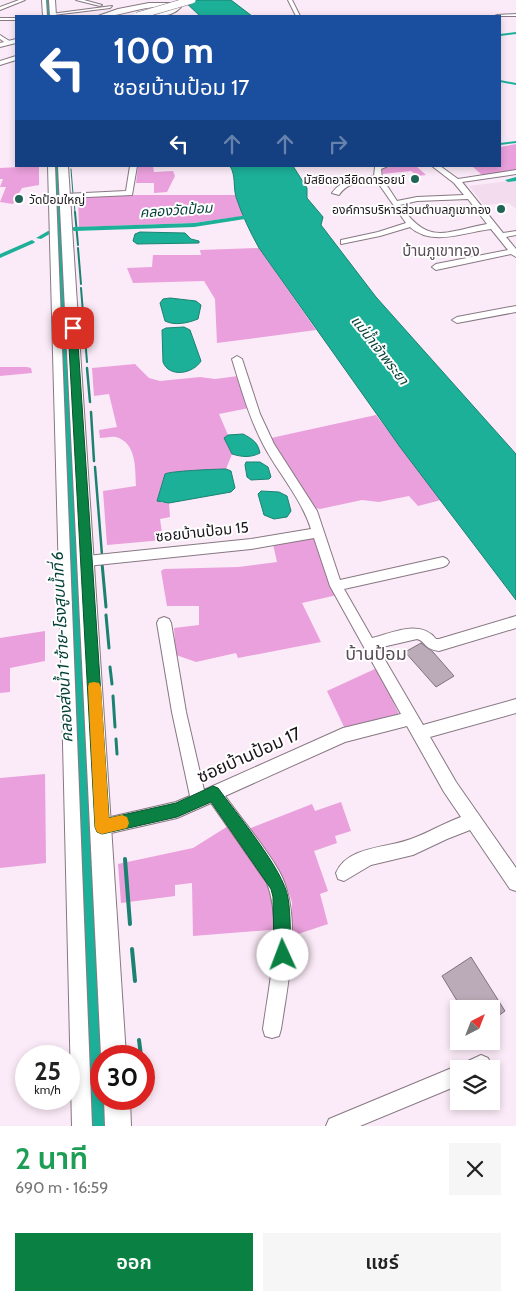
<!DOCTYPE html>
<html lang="th">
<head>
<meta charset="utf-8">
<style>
	:root { --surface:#fff; --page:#f6f6f6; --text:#222; --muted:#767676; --accent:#0b8043 }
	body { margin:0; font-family:Cabin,"Noto Sans Thai",sans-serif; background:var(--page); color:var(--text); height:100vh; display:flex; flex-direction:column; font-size:19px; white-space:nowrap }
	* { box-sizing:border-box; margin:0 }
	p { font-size:16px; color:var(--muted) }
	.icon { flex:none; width:28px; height:28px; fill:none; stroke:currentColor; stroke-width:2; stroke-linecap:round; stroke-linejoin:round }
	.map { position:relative; height:1126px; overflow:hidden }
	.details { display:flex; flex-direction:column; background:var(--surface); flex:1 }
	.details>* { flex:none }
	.top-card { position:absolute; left:15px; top:15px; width:486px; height:152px; border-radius:0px; box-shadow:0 2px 8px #0003; background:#1a4fa0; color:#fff; overflow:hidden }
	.needle { width:32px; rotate:42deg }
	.controls { position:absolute; left:450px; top:1000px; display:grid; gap:10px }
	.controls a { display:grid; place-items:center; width:50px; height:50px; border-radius:0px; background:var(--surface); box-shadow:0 2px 8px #0003; font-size:25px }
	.speed { position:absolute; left:15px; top:1045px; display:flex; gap:10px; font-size:25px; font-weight:700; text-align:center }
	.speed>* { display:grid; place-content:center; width:65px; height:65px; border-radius:50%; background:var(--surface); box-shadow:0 2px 8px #0003; line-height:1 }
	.speed small { font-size:12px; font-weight:400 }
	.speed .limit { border:8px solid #d22; background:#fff; color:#111 }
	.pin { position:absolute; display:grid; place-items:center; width:42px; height:42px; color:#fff; margin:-21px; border-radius:10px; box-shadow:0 2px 8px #0006 }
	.me { position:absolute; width:55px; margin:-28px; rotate:358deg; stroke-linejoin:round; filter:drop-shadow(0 0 4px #0008) }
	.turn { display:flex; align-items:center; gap:18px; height:105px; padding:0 15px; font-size:22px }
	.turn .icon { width:65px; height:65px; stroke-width:2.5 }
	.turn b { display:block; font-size:35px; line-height:42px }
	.lanes { display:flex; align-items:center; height:48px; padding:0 15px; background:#0003; justify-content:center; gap:25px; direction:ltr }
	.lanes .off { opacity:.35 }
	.round { display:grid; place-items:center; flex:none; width:52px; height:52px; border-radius:0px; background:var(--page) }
	.summary { display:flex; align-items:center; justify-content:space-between; height:85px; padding:0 15px }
	h1 { font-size:30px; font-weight:600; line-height:38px; color:#1e9e55 }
	.action { display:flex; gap:10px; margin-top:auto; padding:10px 15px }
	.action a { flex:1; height:58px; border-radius:0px; background:var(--accent); color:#fff; font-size:20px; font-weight:600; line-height:58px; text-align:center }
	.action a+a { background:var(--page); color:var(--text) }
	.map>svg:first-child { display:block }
	.built { fill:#f3dcee }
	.green { fill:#eaa0dc }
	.water { fill:#1cb098; stroke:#1b8272 }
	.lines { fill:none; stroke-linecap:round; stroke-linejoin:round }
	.stream-far4 { stroke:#1b8272; stroke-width:1 }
	.stream-far3 { stroke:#1b8272; stroke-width:2 }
	.stream-far2 { stroke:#1b8272; stroke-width:2.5 }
	.stream-far1 { stroke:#1b8272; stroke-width:3 }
	.stream { stroke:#1b8272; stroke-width:4 }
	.canal { fill:#1cb098; fill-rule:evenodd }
	.building { fill:#bbabb8; stroke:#80727d }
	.minor-casing { stroke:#877883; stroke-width:2 }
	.major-casing { stroke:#877883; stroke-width:2 }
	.minor { fill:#fff; fill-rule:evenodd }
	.major { fill:#fff; fill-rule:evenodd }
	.major-bridge-casing { stroke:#877883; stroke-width:8; stroke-linecap:butt }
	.major-bridge { stroke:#fff; stroke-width:7 }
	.route { fill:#0b8043; stroke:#07532c }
	.slow { fill:#f59e0b }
	.poi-dot { fill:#1e6457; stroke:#fff; stroke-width:2 }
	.labels { text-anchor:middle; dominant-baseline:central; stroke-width:4; stroke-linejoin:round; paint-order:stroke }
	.far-poi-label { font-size:12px; fill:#1a1519; stroke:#fff; text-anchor:end }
	.far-water-label { font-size:14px; font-style:italic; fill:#044137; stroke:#fff }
	.far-quarter-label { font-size:15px; fill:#594c56; stroke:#fff }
	.street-label { font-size:15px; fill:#1a1519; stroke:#fff }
	.water-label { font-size:16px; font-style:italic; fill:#044137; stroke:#fff }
	.quarter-label { font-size:18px; fill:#594c56; stroke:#fff }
	.near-street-label { font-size:18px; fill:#1a1519; stroke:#fff }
</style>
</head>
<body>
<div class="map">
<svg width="516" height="1126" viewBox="0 0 516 1126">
	<rect width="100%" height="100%" fill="#fbeaf7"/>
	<polygon class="built" points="516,180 516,209 509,203 484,205 469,186"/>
	<g class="green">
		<polygon points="516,144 516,170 482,175 472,166 500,166 500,147"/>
		<polygon points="39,166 39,185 22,188 13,204 0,202 6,187 0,187 3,179 0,179 0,168"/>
		<polygon points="138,166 153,166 154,172 173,171 175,176 167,192 154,193 154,183 136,183"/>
		<polygon points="401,166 416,166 426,175 418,176 411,171 383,174 381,168"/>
		<polygon points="133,195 235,195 244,216 193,223 79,227 78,197"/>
		<polygon points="259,248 316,330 217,343 215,299 204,281 133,283 127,268 152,267 153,255 201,255 200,250"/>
		<path d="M135,364L149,378L160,381L200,377L215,379L238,376L249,408L219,414L228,435L224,438L232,454L226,469L187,472L165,477L161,486V503H169L170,517L160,519L163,540L107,545L103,491L136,486C135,469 137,443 116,437C111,436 104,438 100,438L99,430L117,427L109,394L94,396L92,368Z"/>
		<polygon points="0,367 27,367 31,368 32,373 0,376"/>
		<polygon points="376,415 441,500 418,506 409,496 379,502 362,500 320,509 315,508 294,479 271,438"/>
		<polygon points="318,537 337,595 302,603 321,642 238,658 236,653 196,662 176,655 174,628 199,625 199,606 167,606 161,571 164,569 238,567 277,562 273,544"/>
		<polygon points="45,631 45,661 10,668 10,692 0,693 0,638"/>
		<polygon points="377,668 399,714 397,718 345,729 327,691"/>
		<polygon points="45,774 46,863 0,868 0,778"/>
		<polygon points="341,802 351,831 335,836 337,843 314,851 328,891 320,894 328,924 292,936 292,902 285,882 248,829 312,804 315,811"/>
		<polygon points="233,823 277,888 282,929 193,936 192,883 175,885 175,896 121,903 118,864 193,848"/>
	</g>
	<g class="water">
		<polygon points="183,0 231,0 252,16 200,16"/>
		<path d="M230,166H293L307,188V198L323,217L321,225L376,297L516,454V600L400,447L259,248C250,232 242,215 236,197C233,186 236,176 230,166Z"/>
		<polygon points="140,232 185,233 191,239 199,241 199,243 137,244 133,241 135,234"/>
		<path d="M170,298L196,301L201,305L198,319C188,323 175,326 165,321L160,303L163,299Z"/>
		<path d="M184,327L190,330L201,361C193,374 169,378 163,362L162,330L166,328Z"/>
		<path d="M243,434C253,439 258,443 260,453C250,458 242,457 232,454L224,438L228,435Z"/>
		<polygon points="246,462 260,462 268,467 271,477 269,479 251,480 247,477 245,465"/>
		<path d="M226,469L231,471L235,488L231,492L169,503L157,501L165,474C169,471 217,469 226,469Z"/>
		<polygon points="261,491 279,492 287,496 291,511 287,517 274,519 264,515 258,494"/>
	</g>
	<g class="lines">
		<g class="stream-far4">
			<polyline points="71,169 73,194"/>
			<polyline points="74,197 75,214"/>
		</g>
		<g class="stream-far3">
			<polyline points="75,212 78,245"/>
			<polyline points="78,248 81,284"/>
			<polyline points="81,288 87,362"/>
		</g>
		<g class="stream-far2">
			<polyline points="87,368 90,402"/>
			<polyline points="91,412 94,461"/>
			<polyline points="95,467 102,555"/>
		</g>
		<g class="stream-far1">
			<polyline points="102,563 106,607"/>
			<polyline points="106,615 109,648"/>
			<polyline points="110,667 112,684"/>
			<polyline points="113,696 115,727"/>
			<polyline points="116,739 117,754"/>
		</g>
		<g class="stream">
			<polyline points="125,859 130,924"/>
			<polyline points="132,949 135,981"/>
			<polyline points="139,1040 141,1056"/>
			<polyline points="144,1095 144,1097"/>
		</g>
		<g class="canal">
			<polygon points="46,0 50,0 51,16 47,16"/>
			<polygon points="516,32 516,34 500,36 500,34"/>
			<polygon points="500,80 516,83 516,85 500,82"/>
			<polygon points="516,141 516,143 500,145 500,143"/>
			<polygon points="54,166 58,166 103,1056 101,1056 101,1099 105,1099 106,1126 92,1126"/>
			<polygon points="516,177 516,181 508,182 505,180"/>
			<polygon points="255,214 257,215 257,217 194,227 74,231 71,229 74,227 194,223"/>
			<polygon points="48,231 53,232 41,239 36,238"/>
			<polygon points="32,240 35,242 34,243 0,258 0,254"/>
		</g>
	</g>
	<g class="building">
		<polygon points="421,643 433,652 454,676 436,687 405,652"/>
		<polygon points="471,957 505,1011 491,1021 491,1009 462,1009 442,976"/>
	</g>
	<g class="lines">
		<defs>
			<g id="minor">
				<polygon points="19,0 25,0 0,10 0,7"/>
				<polygon points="42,0 46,0 47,16 43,16"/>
				<polygon points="76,0 84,0 102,5 100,6"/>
				<polygon points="288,0 292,0 300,16 296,16"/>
				<polygon points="112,6 110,8 53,15 51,14"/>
				<polygon points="516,14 516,16 495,16 497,15"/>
				<rect x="0" y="18" width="16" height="2"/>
				<polygon points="0,35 11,42 11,44 7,44 0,39"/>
				<polygon points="48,166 55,166 92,1126 72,1126 60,615"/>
				<polygon points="130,166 137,166 132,195 65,198 61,196 65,194 126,191"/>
				<path d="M388,166L381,169L382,178L397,201L417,197L464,195L454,183L432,166H440L458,179L516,170V174L462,182L503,233L516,231V235L506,237L516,249V257L511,254L436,270L432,267L436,264L508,250L491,229C465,232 432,247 410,227L380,236L341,244V240L378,232L406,223L376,180C362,182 347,182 339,195L332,193C342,179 358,178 374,176L375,167ZM468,199L487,224C444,232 429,246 400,205L417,201Z"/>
				<polygon points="516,306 516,312 457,323 452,320 457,317"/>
				<path d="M237,356L242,359L260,414L274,444L317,511L340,580L443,557L447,559L449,562L447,565L443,567L344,589L372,638C393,633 420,619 436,639H439L516,616V628L439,651C423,649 426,641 417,639L378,648L423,725L516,699V713L430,737L456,782L516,868V891L510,889L470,830L447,839L413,855L371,865L344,881L338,879L336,873C347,846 388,848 411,839C428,833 444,823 461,817L444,792L407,726L345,742L225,796C243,821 264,845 279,871C303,913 288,983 281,1029L279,1036L272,1038L265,1036L263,1029C269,985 283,925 267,883L211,803L177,818L102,835L96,833L94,827L96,821L102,819L176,802L190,796L172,712L157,623L159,619L164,617L169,619L171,623L186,712L204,790L343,728L401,714L330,586L314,538L251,549L87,566L83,564L81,561L83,558L87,556L251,539L311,529C301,498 279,474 264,446C249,418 241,388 232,359Z"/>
				<polygon points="481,1055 488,1058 491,1065 489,1069 459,1069 459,1085 360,1126 326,1126 329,1119 459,1065 464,1067 466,1062"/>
			</g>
			<g id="major">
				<polygon points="49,0 55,0 56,16 50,16"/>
				<path d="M149,3H169L181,7C174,15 162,17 152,16L174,8C145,2 123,18 98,16L118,9Z"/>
				<polygon points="16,39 16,43 0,47 0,43"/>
				<polygon points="16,56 16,60 0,65 0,61"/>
				<polygon points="58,166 68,166 126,1056 101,1056"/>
				<polygon points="104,1099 130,1099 131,1126 105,1126"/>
			</g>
		</defs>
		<use href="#minor" class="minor-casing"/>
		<use href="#major" class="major-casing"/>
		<use href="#minor" class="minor"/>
		<use href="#major" class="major"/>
		<defs>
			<polyline id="major-bridge" points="137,16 192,0"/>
		</defs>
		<use href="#major-bridge" class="major-bridge-casing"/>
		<use href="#major-bridge" class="major-bridge"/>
	</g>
	<path class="route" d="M73,325L77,328L109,818L176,803L213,786L218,788C236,813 284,870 288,898C291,916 290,936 291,955L288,961L283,963L277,961L274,955L273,897L271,889L211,802L177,817L102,834L97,832L95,827L68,328Z"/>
	<polygon class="slow" points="94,682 99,683 101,687 109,818 122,815 127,817 129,823 127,828 102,834 97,832 95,827 88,687 89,683"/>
	<g class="poi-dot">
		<circle cx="415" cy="179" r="5"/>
		<circle cx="19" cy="199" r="5"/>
		<circle cx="501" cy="209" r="5"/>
	</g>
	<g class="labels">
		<g class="far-poi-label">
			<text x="405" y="179">มัสยิดอาลียิดดารอยน์</text>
			<text x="29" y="199" text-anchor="start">วัดป้อมใหญ่</text>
			<text x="491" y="209">องค์การบริหารส่วนตำบลภูเขาทอง</text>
		</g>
		<g class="far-water-label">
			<text transform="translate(176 210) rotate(-4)">คลองวัดป้อม</text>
			<text transform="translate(380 350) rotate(52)">แม่น้ำเจ้าพระยา</text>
		</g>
		<g class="far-quarter-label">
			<text x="441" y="251">บ้านภูเขาทอง</text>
		</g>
		<g class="street-label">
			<text transform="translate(202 532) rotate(-6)">ซอยบ้านป้อม 15</text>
		</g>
		<g class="water-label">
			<text transform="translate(62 647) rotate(-93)">คลองส่งน้ำ 1 ซ้าย-โรงสูบน้ำที่ 6</text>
		</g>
		<g class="quarter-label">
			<text x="376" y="654">บ้านป้อม</text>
		</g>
		<g class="near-street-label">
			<text transform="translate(249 755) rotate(-24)">ซอยบ้านป้อม 17</text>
		</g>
	</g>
</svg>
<div class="controls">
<a><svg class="needle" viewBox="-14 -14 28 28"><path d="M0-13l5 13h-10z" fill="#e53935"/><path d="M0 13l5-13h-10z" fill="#767676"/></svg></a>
<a><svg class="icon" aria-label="layers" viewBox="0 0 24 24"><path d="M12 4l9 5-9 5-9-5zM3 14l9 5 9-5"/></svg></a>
</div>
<div class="speed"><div>25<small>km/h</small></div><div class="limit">30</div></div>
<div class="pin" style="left:73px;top:328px;background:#d93025"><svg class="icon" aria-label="arrive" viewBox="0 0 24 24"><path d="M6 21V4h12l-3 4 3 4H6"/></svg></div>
<svg class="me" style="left:283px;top:955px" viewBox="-20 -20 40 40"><circle r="19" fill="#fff"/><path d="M0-13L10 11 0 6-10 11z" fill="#0b8043"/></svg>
<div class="top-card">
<div class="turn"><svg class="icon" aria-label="left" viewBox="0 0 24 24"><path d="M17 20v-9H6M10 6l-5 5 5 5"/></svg><div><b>100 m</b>ซอยบ้านป้อม 17</div></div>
<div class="lanes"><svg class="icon" aria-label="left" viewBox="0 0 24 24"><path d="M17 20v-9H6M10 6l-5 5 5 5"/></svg><svg class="icon off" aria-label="ahead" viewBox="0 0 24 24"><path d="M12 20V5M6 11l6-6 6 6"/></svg><svg class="icon off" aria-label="ahead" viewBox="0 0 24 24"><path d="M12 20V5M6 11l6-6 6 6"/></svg><svg class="icon off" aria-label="right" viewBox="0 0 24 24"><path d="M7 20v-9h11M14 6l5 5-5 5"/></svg></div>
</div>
</div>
<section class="details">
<div class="summary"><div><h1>2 นาที</h1><p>690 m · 16:59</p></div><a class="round"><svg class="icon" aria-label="close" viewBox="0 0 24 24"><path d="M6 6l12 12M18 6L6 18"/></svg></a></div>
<div class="action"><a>ออก</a><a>แชร์</a></div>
</section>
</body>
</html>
